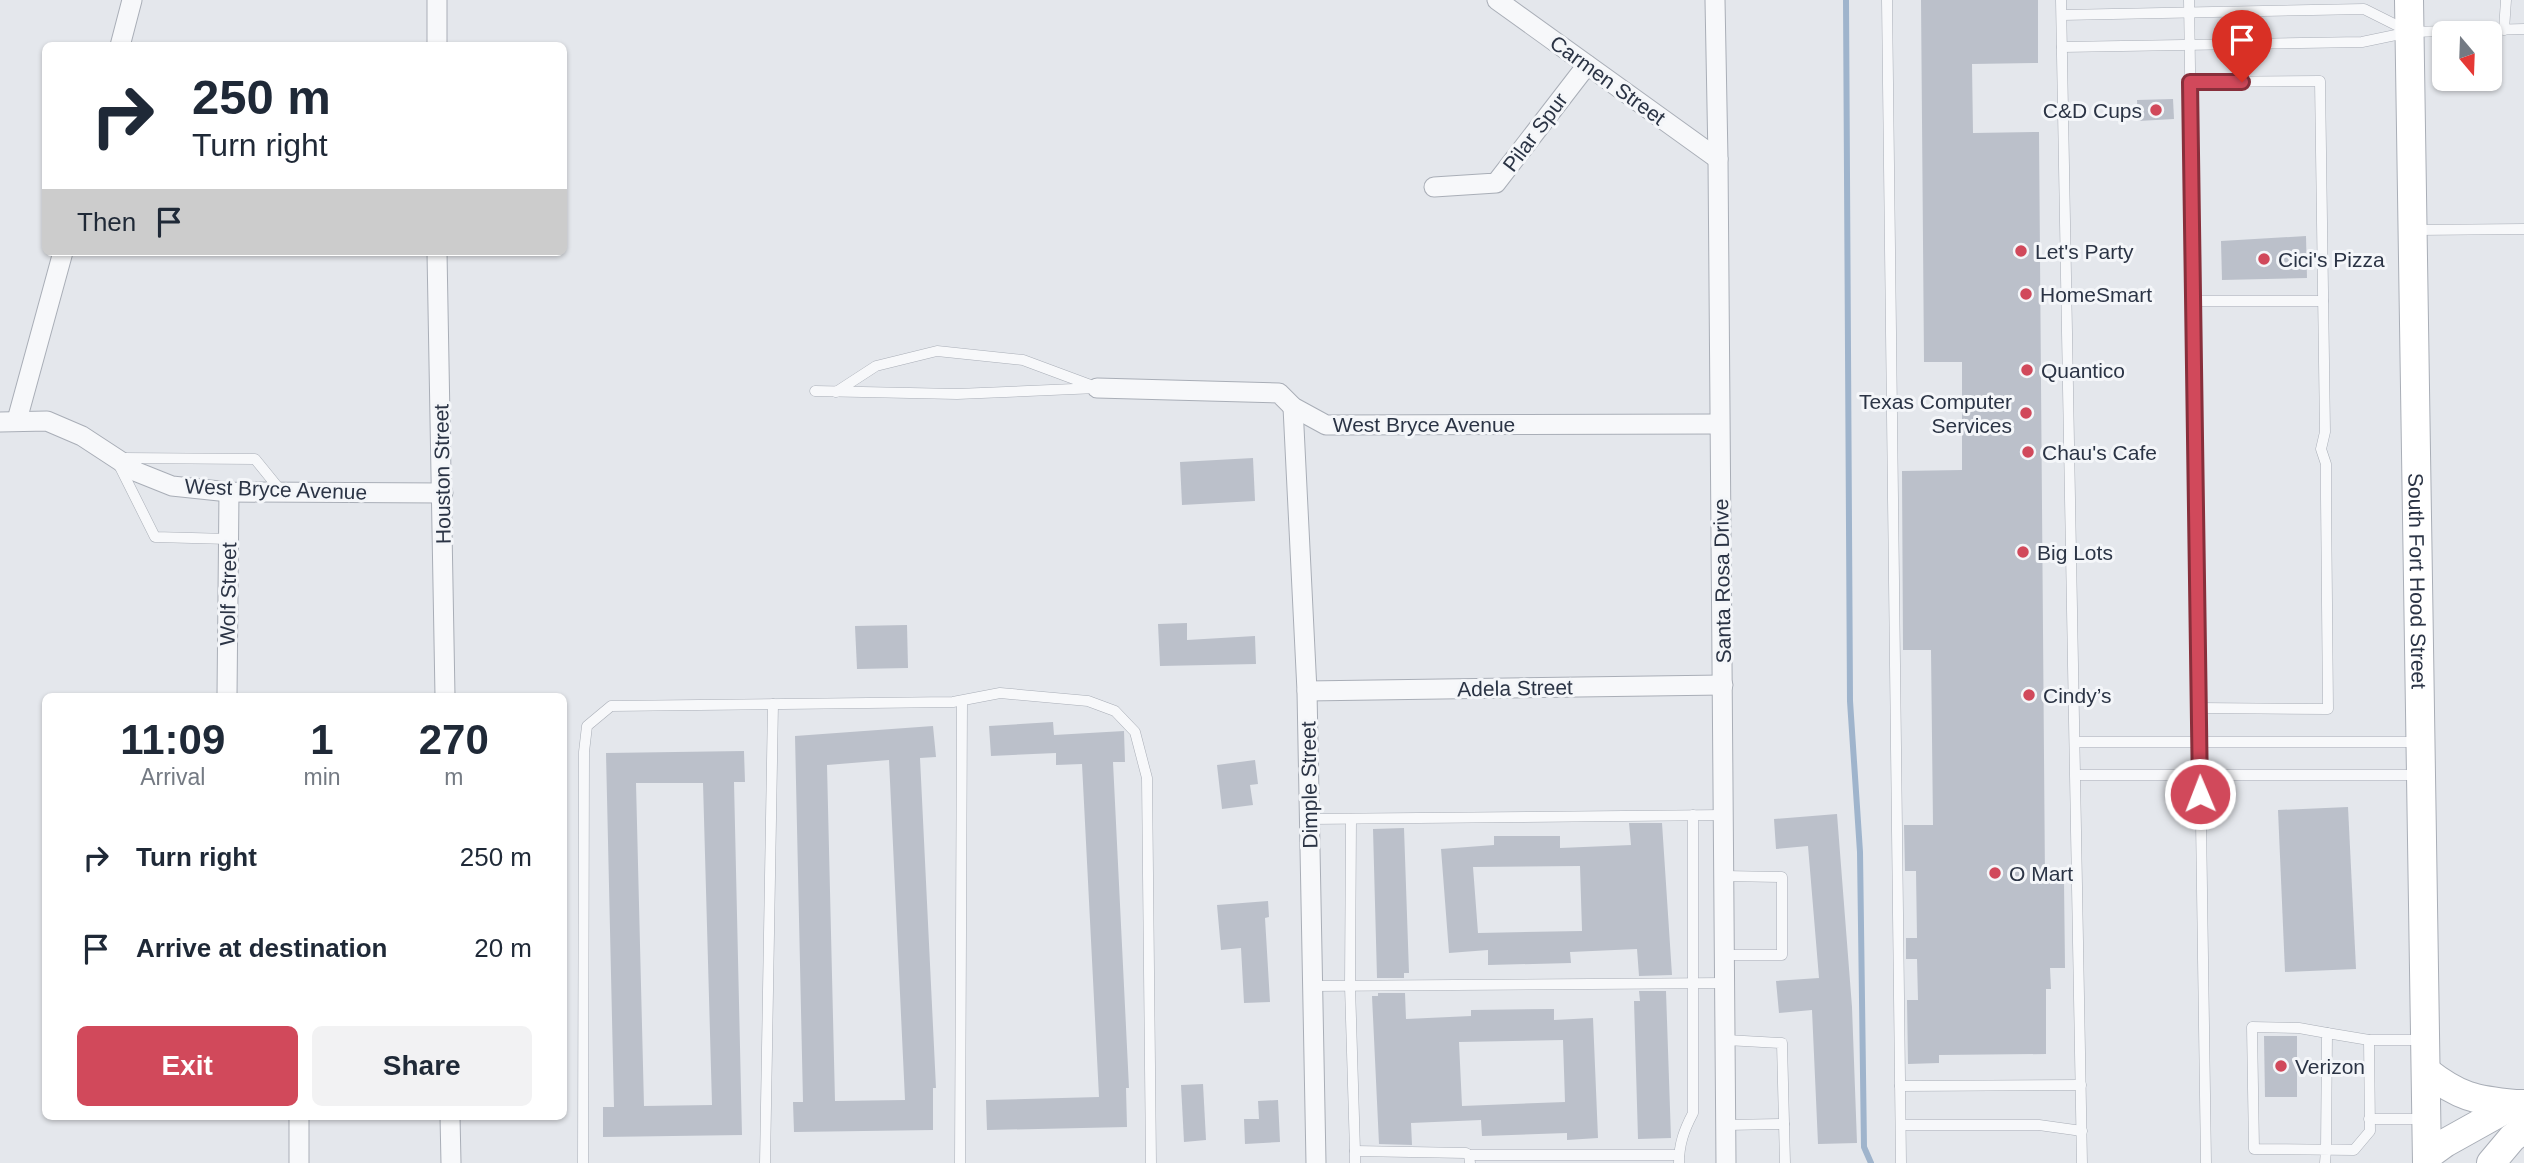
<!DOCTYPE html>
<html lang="en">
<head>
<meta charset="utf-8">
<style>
	:root { --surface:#fff; --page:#f2f2f3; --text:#1f2937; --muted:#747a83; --accent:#d1495b }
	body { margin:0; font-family:Arial,sans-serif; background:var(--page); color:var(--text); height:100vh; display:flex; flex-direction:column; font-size:26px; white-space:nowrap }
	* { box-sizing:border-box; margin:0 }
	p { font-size:23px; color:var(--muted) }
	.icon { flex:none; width:38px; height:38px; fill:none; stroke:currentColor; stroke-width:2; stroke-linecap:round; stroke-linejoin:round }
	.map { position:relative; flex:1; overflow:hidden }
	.details { position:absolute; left:42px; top:693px; width:525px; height:427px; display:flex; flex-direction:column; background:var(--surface); border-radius:10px; box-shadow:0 2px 5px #0004 }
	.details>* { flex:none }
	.top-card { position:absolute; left:42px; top:42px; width:525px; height:214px; border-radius:10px; box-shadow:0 2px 5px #0004; background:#fff; color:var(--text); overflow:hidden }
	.needle { width:46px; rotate:161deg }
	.fabs { position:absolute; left:2432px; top:21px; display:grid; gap:14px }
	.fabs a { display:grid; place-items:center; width:70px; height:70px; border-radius:10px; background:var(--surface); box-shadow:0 2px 5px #0004; font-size:35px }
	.pin { position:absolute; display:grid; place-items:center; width:60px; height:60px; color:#fff; margin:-72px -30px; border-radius:50% 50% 50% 0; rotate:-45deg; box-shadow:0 0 7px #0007 }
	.pin .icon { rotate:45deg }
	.me { position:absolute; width:77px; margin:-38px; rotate:359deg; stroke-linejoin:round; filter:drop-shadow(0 0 5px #0008) }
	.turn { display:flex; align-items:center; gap:24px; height:147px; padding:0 35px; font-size:32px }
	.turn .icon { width:91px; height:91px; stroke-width:2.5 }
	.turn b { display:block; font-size:49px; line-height:60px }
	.then { display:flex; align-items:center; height:66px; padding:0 35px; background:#0003; gap:14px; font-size:26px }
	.eta { display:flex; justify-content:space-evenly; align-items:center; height:119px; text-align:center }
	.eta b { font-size:42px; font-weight:600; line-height:49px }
	.button { display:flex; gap:14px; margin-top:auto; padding:14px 35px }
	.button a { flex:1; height:80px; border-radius:10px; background:var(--accent); color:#fff; font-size:28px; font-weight:600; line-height:80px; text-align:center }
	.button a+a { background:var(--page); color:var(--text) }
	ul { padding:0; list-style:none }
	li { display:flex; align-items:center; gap:21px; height:91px; padding:0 35px }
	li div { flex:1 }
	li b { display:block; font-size:26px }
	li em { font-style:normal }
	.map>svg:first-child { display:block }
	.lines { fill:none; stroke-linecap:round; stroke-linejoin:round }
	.stream { stroke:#9fb4cc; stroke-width:6 }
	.building { fill:#bbc0ca; fill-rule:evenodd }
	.lane-casing { stroke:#a9aeb7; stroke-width:11 }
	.street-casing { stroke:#a9aeb7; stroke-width:21 }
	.secondary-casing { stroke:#a9aeb7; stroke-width:30 }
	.lane { stroke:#f7f8fa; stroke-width:10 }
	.street { stroke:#f7f8fa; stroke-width:19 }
	.secondary { stroke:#fff; stroke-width:28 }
	.route-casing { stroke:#882f3b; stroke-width:18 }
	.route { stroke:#d1495b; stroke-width:12 }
	.poi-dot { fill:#d1495b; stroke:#f4f6f9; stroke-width:2.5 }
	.labels { text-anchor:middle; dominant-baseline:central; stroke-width:6; stroke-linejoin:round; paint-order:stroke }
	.street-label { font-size:21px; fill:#2b3445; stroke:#f4f6f9 }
	.poi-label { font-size:21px; fill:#2b3445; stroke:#f4f6f9; text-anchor:start }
</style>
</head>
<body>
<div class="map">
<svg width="2524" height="1163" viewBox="0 0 2524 1163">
	<rect width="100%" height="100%" fill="#e4e7ec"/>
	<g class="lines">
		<polyline class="stream" points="1846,0 1850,701 1860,852 1864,1147 1871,1163"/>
	</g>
	<g class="building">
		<polygon points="1921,0 2038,0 2038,63 1972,64 1973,133 2039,132 2045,881 2064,881 2065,968 2050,968 2051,989 2046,989 2046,1054 1939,1055 1939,1063 1908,1064 1907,1000 1918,1000 1917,959 1906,959 1906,938 1917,938 1916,871 1905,871 1904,825 1933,825 1931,650 1903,650 1902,471 1962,470 1962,362 1924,362"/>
		<polygon points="2173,99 2174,119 2138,121 2137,100"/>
		<polygon points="2306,236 2307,278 2222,280 2221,241"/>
		<polygon points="1253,458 1255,501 1182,505 1180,462"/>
		<polygon points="1187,623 1187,640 1255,636 1256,664 1160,666 1158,624"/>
		<polygon points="907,625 908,668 857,669 855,626"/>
		<polygon points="1053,722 1054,735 1124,731 1125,762 1113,762 1129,1088 1126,1088 1127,1127 987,1130 986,1100 1099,1097 1082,764 1056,765 1056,753 991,756 989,726"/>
		<path d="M933,726L936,757L920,758L936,1088H933V1130L794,1132L793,1102H803L795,736ZM889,760L905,1100L835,1101L827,765Z"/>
		<path d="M744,751L745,782H734L742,1135L603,1137V1107H614L606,753ZM636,783H703L712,1105L644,1106Z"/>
		<polygon points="1255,760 1258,784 1250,785 1253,805 1222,809 1217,765"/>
		<polygon points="2348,807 2356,969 2285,972 2278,810"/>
		<polygon points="1837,814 1852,1007 1857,1143 1818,1144 1812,1010 1779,1013 1776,981 1819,978 1808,846 1776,849 1774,819"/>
		<path d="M1629,823H1662L1672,975L1639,976L1637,949L1570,952L1571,963L1488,965V950L1449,953L1441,849L1494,845V836H1560V848L1631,845ZM1580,866L1582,931L1478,933L1473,867Z"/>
		<polygon points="1404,828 1409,973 1404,973 1404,978 1377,978 1373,829"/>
		<polygon points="1268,901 1269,917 1265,918 1270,1002 1244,1003 1241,948 1221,950 1217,905"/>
		<polygon points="1639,991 1666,991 1671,1138 1638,1139 1634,1001 1640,1001"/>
		<path d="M1378,993H1405L1406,1019L1471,1016V1010L1554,1009V1020L1593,1018L1598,1138L1567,1140V1133L1482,1136L1481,1120L1411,1123L1412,1145L1379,1144L1372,996H1378ZM1563,1040L1565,1102L1462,1106L1459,1042Z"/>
		<polygon points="2264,1036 2297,1036 2297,1097 2265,1097"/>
		<polygon points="1203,1084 1206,1140 1184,1142 1181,1085"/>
		<polygon points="1278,1100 1280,1142 1245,1144 1244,1119 1259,1119 1258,1101"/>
	</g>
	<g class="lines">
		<defs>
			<g id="lane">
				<polyline points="1887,0 1901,1163"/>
				<polyline points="2061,0 2082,1163"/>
				<polyline points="2189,0 2206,1163"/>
				<polyline points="2062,15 2364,9 2406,30"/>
				<polyline points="2504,30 2506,0"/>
				<polyline points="2062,47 2362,42 2410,32 2524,29"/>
				<polyline points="2190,82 2320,81 2325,432 2321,449 2326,464 2326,497 2328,709 2199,708"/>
				<polyline points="2416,230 2524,229"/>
				<polyline points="2193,301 2323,301"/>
				<polyline points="815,391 957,394 1097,388"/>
				<polyline points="836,392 876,366 937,351 1023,360 1093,386"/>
				<polyline points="123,458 255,459 281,491"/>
				<polyline points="119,465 155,537 229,539"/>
				<polyline points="2075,742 2420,742"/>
				<polyline points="2076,775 2418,775"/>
				<polyline points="1310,819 1724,815"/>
				<polyline points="1351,819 1350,986 1355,1151"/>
				<polyline points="1724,876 1782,877 1782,955 1725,955"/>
				<polyline points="1313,986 1725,983"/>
				<polyline points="2327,1033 2369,1040 2425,1040"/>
				<polyline points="1726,1040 1782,1043 1785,1163"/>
				<polyline points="1900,1086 2081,1085"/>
				<polyline points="2369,1119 2425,1119"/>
				<polyline points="1726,1125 1784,1124"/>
				<polyline points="1901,1125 2039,1125 2082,1131"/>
				<polyline points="1469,1155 1679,1155"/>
				<polyline points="583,1163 584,752 587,726 611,706 953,702 1000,693 1088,701 1115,711 1135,732 1147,778 1151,1163"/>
				<polyline points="765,1163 773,704"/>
				<polyline points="960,1163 962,701"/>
				<polyline points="1355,1163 1355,1151 1466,1153 1469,1155 1470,1163"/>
				<path d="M1679,1163C1679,1144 1684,1130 1693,1113V815"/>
				<polyline points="2325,1163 2326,1150 2327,1033 2299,1028 2252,1027 2254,1149 2354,1150 2370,1131 2369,1040"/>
			</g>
			<g id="street">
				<polyline points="1497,0 1718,159"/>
				<polyline points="1715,0 1718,159 1726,1163"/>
				<polyline points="120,46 132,0"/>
				<polyline points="437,46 437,0"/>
				<polyline points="1434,187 1496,183 1587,65"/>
				<polyline points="437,252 445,696"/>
				<polyline points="1097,388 1279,393 1293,407 1326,425 1719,424"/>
				<polyline points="1293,407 1307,691 1316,1163"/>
				<polyline points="17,420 63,252"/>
				<polyline points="0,422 47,421 82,436 137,472 172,486 229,492 443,493"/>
				<polyline points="1307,691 1723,685"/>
				<polyline points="227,696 229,492"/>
				<polyline points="450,1116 451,1163"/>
				<polyline points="299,1163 299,1116"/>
			</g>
			<g id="secondary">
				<path id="s1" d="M2409,0L2427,1163"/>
				<path d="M2426,1071C2459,1097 2475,1100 2515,1104"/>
				<polyline points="2427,1156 2445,1143 2515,1104 2524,1104"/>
				<polyline points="2491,1163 2512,1138 2524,1129"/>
			</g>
		</defs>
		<use href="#lane" class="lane-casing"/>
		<use href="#street" class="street-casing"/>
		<use href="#secondary" class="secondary-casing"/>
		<use href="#lane" class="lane"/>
		<use href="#street" class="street"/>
		<use href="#secondary" class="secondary"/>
	</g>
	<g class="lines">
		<defs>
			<polyline id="route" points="2200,794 2190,82 2242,82"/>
		</defs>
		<use href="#route" class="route-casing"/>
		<use href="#route" class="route"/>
	</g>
	<g class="poi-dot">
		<circle cx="2156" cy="110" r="7"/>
		<circle cx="2021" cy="251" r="7"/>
		<circle cx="2264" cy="259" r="7"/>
		<circle cx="2026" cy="294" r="7"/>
		<circle cx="2027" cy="370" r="7"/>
		<circle cx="2026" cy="413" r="7"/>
		<circle cx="2028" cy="452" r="7"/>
		<circle cx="2023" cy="552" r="7"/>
		<circle cx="2029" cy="695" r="7"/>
		<circle cx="1995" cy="873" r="7"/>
		<circle cx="2281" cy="1066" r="7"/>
	</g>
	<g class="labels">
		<g class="street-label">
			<text transform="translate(1608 80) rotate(36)">Carmen Street</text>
			<text transform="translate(1535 132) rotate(-53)">Pilar Spur</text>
			<text x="1424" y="424">West Bryce Avenue</text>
			<text transform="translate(442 474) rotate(-91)">Houston Street</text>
			<text transform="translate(276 489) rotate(2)">West Bryce Avenue</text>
			<text transform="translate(1722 581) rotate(-91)">Santa Rosa Drive</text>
			<text stroke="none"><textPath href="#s1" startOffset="581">South Fort Hood Street</textPath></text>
			<text transform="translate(228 594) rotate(-89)">Wolf Street</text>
			<text transform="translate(1515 688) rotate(-1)">Adela Street</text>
			<text transform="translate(1309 785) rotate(-91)">Dimple Street</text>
		</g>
		<g class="poi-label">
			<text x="2142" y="110" text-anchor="end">C&amp;D Cups</text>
			<text x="2035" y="251">Let's Party</text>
			<text x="2278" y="259">Cici's Pizza</text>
			<text x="2040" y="294">HomeSmart</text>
			<text x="2041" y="370">Quantico</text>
			<text x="2012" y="401" text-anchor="end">Texas Computer<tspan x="2012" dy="24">Services</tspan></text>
			<text x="2042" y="452">Chau's Cafe</text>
			<text x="2037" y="552">Big Lots</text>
			<text x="2043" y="695">Cindy’s</text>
			<text x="2009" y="873">O Mart</text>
			<text x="2295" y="1066">Verizon</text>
		</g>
	</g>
</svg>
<div class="fabs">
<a><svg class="needle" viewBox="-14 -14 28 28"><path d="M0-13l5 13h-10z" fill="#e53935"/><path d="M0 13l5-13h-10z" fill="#747a83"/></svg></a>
</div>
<div class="pin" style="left:2242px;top:82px;background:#d93025"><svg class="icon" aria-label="arrive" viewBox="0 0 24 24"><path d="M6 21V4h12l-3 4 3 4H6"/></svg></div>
<svg class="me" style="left:2200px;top:794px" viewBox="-20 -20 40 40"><circle r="17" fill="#d1495b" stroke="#fff" stroke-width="3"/><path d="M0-11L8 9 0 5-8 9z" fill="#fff"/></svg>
<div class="top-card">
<div class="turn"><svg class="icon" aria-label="right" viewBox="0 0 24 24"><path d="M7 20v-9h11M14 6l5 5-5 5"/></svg><div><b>250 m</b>Turn right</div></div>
<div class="then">Then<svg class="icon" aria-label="arrive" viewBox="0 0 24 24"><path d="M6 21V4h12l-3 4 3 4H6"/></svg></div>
</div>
<section class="details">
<div class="eta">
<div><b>11:09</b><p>Arrival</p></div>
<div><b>1</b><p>min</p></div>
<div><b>270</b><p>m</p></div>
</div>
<ul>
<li><svg class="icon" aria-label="right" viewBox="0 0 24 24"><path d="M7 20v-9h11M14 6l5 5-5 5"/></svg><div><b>Turn right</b></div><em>250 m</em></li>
<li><svg class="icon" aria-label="arrive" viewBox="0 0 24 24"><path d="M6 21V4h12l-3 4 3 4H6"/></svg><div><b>Arrive at destination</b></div><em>20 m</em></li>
</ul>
<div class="button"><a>Exit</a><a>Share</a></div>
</section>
</div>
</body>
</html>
